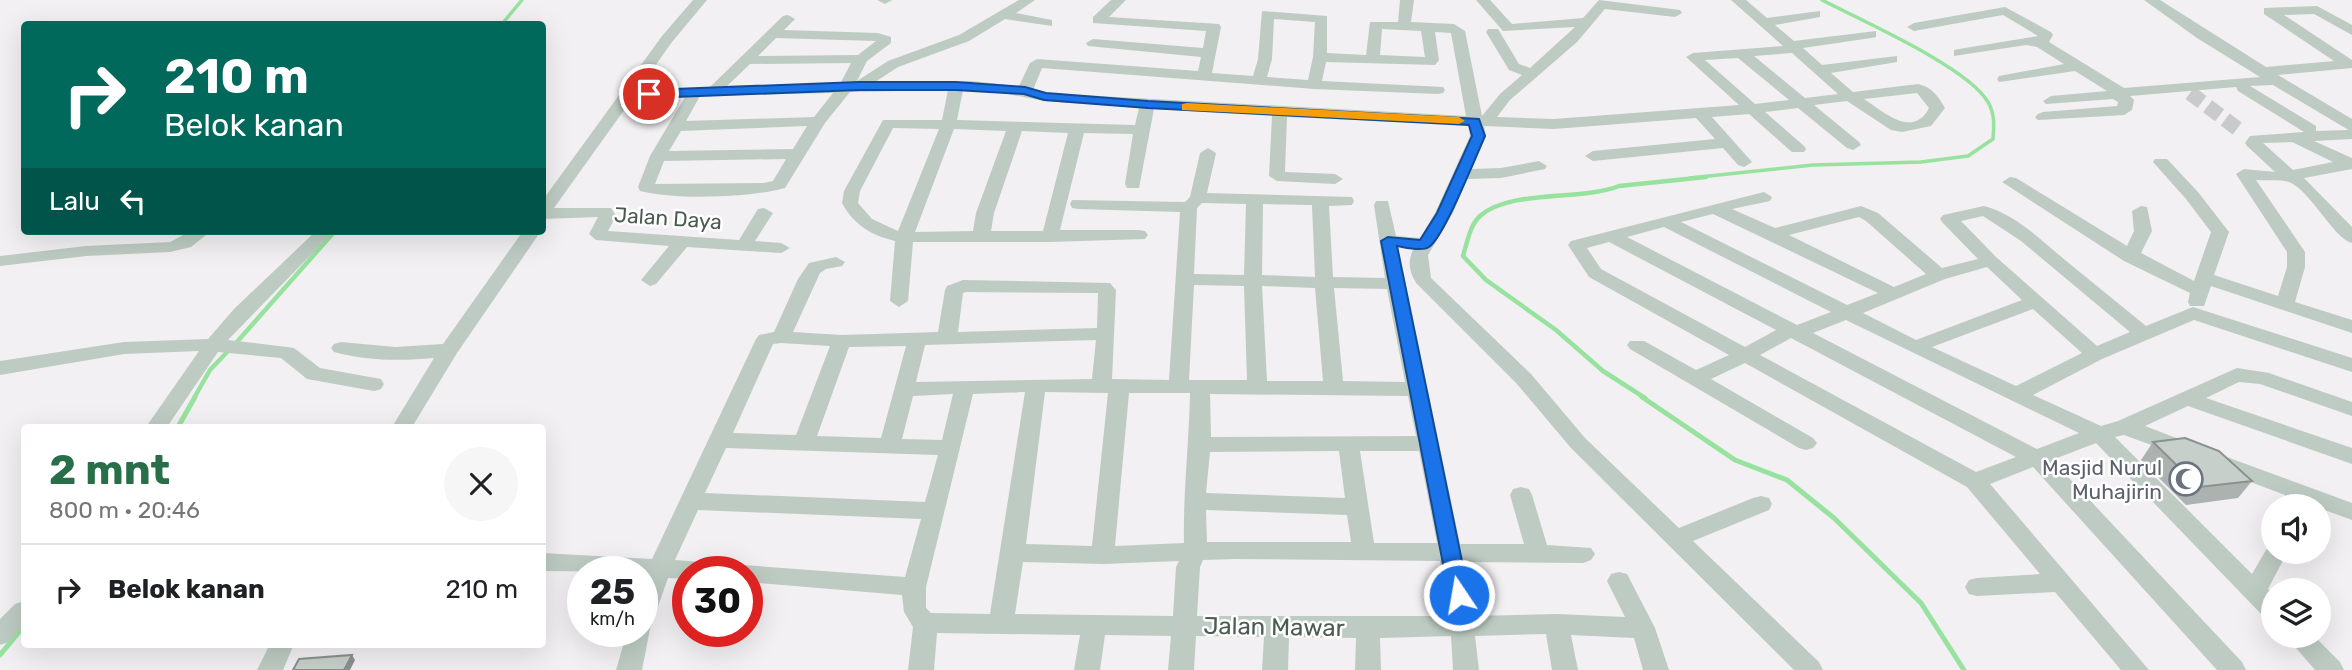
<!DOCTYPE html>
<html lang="id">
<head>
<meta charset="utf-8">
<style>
	:root { --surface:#fff; --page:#f6f6f6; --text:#202124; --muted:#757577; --line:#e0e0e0; --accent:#276e49 }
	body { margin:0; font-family:Rubik,sans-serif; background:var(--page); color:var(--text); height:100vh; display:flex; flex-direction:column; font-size:26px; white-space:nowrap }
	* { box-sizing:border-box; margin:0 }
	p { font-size:23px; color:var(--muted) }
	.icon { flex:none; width:38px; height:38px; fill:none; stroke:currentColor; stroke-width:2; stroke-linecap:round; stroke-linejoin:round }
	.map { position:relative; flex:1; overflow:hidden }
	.drawer { position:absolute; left:21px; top:424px; width:525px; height:224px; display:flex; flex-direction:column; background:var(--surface); border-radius:7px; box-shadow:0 7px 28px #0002 }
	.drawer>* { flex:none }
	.guide { position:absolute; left:21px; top:21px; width:525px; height:214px; border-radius:7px; box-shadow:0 7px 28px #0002; background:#00695c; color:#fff; overflow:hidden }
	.tools { position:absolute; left:2261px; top:494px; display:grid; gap:14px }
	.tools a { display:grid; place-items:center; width:70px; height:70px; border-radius:50%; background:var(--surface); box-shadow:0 7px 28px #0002; font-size:35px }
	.speed { position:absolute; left:567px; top:556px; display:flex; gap:14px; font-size:35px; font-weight:700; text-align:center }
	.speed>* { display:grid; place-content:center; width:91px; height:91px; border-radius:50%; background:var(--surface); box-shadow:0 7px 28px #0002; line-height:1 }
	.speed small { font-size:18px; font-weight:400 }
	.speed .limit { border:10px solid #d22; background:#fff; color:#111 }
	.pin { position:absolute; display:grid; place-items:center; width:60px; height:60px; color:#fff; margin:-30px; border:4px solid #fff; border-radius:50%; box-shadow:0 2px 7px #0007 }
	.me { position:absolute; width:77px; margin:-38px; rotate:348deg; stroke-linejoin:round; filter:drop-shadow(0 0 5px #0008) }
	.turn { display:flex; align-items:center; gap:24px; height:147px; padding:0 28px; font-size:32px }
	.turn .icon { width:91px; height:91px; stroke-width:2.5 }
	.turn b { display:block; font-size:49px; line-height:60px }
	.then { display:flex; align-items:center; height:66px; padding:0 28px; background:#0003; gap:14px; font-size:26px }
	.round { display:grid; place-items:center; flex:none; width:74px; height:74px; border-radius:37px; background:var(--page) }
	.headline { display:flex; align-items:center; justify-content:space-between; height:119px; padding:0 28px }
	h1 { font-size:42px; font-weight:700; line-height:52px; color:var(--accent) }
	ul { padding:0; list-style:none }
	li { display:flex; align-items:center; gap:21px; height:91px; padding:0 28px; border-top:2px solid var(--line) }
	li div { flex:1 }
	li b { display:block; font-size:26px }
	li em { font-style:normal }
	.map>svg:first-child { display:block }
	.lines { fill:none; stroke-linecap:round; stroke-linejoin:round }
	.stream-far2 { stroke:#97e29e; stroke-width:3.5 }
	.stream-far1 { stroke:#97e29e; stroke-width:4.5 }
	.stream { stroke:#97e29e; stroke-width:5 }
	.minor-tunnel { stroke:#c8cbca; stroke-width:15; stroke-dasharray:15 7; stroke-linecap:butt }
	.minor { fill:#bdcbc2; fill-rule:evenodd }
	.wall { fill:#abb2af }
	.shaded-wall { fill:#8b918e }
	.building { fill:#c7cfcb; stroke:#8b918e; stroke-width:2 }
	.route { fill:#1a73e8; stroke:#114b97; stroke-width:2 }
	.slow { fill:#f59e0b }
	.labels { text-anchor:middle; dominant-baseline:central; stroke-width:5; stroke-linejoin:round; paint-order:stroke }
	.street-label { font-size:21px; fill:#4a5b50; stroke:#fff }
	.worship-label { font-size:21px; fill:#5b616d; stroke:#fff; text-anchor:end }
	.near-street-label { font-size:24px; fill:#4a5b50; stroke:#fff }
</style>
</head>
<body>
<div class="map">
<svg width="2352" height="670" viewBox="0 0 2352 670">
	<rect width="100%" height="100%" fill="#f2f0f2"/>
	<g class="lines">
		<g class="stream-far2">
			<polyline points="502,24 522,0"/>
			<path d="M1690,178L1813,165L1921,162L1968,156L1993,139C1994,126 1995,114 1988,102C1968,67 1860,20 1822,0"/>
		</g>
		<g class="stream-far1">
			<polyline points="236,343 335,231"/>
			<polyline points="194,398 210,370 230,349"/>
			<path d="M1645,398L1603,371L1556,330L1486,280L1463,256C1467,243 1470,225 1480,216C1510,189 1582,201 1619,186L1706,177"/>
		</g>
		<g class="stream">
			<polyline points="1642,397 1735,460 1787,480 1834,518 1921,603 1964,670"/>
			<polyline points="178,427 195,397"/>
			<polyline points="0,655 24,626"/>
		</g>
		<polyline class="minor-tunnel" points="2190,93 2242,132"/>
		<g class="minor">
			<path d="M693,0H707L672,42L638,90L710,87L783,16L788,15L795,19L784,30L878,33L891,37V43L867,61L857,81L888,61L959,35L1019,0H1035L1016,13L1052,20V26L1005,19L969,41L898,67L875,82L971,81L1019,86L1030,63L1037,59L1198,71L1201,57L1088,46L1086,43L1093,39L1203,48L1206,31L1093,23V17L1111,0H1126L1109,17L1219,24L1221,27L1212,73L1253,76L1258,59L1262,11L1327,16V53L1366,55L1370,22H1398L1400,0H1414L1411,22L1454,24L1465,31L1482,116L1500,94L1522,75L1509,70L1486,32L1488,29H1498L1519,64L1530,68L1575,27L1503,31L1476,0H1490L1512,24L1583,18L1599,0L1680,10L1682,13L1675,17L1605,9L1577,42L1510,100L1497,117L1554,119L1739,105L1686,57L1693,53L1783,46L1731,0H1746L1767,18L1820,11V17L1775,25L1794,41L1876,31V37L1871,38L1803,48L1822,65L1897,56V62L1831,73L1853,92L1918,84C1932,87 1938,96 1945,108L1931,126L1902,132L1891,130L1847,101L1814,105L1859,142L1861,145L1853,150L1847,148L1798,108L1765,112L1804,146L1806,149L1804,152H1792L1749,114L1712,117L1752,162L1744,167L1738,165L1723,148L1593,161L1585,156L1593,151L1715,139L1696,118L1554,129L1484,126L1486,136L1472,169L1501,168L1539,161L1547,166L1545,169L1501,178L1467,179L1453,213L1428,255L1431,278L1531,374L1585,438L1679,528L1753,498L1761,496L1769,498L1772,504L1769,510L1693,541L1819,662L1823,670H1794L1571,448L1517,384L1417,284C1409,273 1407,260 1414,248L1398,247L1460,544H1524L1510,495L1513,489L1521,487L1529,489L1532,495L1547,545L1591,548L1595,554L1591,560L1583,563L1464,562L1473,616L1557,614L1625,617L1607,581L1611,574L1619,572L1627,574L1655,628L1669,670H1643L1634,638L1571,635L1578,670H1552L1546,634L1475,636L1479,670H1453L1451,636L1380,638L1381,670H1355L1356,638L1289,637L1288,670H1262L1264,637L1196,636L1194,670H1168L1171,636L1105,635L1100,670H1074L1080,635L937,633L934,670H908L913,627L904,612L902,595L747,582V572H688V579L668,578L650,629L642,670H616L627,632H642L645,576L642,572L542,571V553L652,559L756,339L759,335L774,332L798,279L809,263L836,257L845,262L842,266L826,269L820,273L793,332L842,335L938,332L945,290L947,286L963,280L1110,283L1116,290L1112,379L1169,380L1180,212L1078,209L1072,208L1070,204L1072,200L1185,202L1190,197L1200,153L1208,148L1216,153L1207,193L1352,197L1354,201L1352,205L1329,206L1333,277L1385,278L1374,205L1376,201H1388L1396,236L1420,238L1435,213L1470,136L1468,125L1287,117L1285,172L1335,174L1343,179L1335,184L1277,181L1269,176L1272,116L1154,109L1139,188H1127L1125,184L1133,134L1084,133L1060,230H1139L1145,231L1148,235L1145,239L1050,242H913L908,301L899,307L890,301L895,241C871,235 854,225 842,203L844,191L883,120H942L948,90L850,92L825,123L785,188C749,198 676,200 640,191L638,187L650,156L685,97L632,99L554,208H611L616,216L608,231L739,240L758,209L764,208L773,213L755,241L781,243L790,248L781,253L687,247L656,284L650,286L641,280L669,246L596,240L589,234L598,217L542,219V201L662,36ZM1274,19L1315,22L1313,57L1308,80L1267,77L1272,59ZM1382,29L1421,31L1425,57L1380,55ZM1435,32L1451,33L1466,116L1044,93L1033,90L1042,68L1314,89L1438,94L1443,93L1445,90L1443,87L1322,81L1326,62L1435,65L1439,60ZM776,38L876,41L858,55L758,56ZM1792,53L1838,94L1805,98L1754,56ZM1738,58L1789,100L1755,104L1705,60ZM851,63L840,84L727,86L750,64ZM963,90L998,92L1044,101L1139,108L1135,125L957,120ZM833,93L814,117L686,121L700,96ZM1917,93L1929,108C1913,139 1884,112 1864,99ZM807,126L793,149L669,151L681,131ZM893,128L939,129L898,231L872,219L858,203L860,191ZM954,129L1006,131L976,213L973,231L915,232ZM1022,131L1068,133L1043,231H991L994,213ZM786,159L773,181L764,183L655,184L664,161ZM1202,203L1246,204L1244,275L1194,274L1197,208ZM1263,204L1312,205L1315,277L1262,275ZM1194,285L1244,286L1247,380H1189ZM1262,286L1315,288L1323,381H1267ZM1334,288L1387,289L1405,382L1343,381ZM966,292L1098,293L1097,328L958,332L963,293ZM1096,340L1092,379L916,382L925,345ZM781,343L830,346L796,435L733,433L773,344ZM906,346L881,438L817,436L849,347ZM1025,392L990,614L931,613L926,608V587L973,394ZM1045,392L1108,393L1092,546L1026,544ZM1129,393H1190C1189,444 1183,493 1184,543L1115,546ZM953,394L942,440L902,439L913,396ZM1210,394L1408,396L1416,436L1211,437ZM726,448L938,455L925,502L705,493ZM1339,451L1345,498L1206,493L1210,452ZM1360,451H1419L1437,543H1374ZM698,510L921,519L905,577L675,560ZM1206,510L1347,515L1351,542H1207ZM1235,559L1440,561L1449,616H1197L1200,567L1203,560ZM1179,561L1176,567L1173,616L1015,614L1023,562L1103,564Z"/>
			<polygon points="877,0 892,0 885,4"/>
			<path d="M2144,0H2160L2266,67L2334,61L2264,14V8L2317,6L2352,25V35L2314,14L2284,15L2352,60V68L2278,75L2352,119V139L2314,141L2352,158V169L2304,178L2352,227V243C2334,239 2310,190 2289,182C2280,179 2266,181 2256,180L2305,252V267L2295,302L2352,320V333L2211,286L2204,306H2190L2188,302L2190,293L2124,261L2002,182L2010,177L2016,178L2127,246L2134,231L2132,211L2141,206L2147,207L2152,231L2141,253L2194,281L2211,232L2186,199L2153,162L2155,159H2167L2198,192L2229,232L2214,275L2278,296L2287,267V252L2236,174L2244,169L2275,172L2247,146L2245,143L2250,136L2304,132L2238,91L2236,87L2130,96L2134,100L2132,110L2124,115L2038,120L2035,117L2038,114L2043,112L2117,106L2118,102L2113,99L2046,104L2043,101L2051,96L2107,91L2075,71L1999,82L1997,79L1999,76L2064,64L2037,47L2026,45L1954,56V50L1959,49L2038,36L2003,15L1914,31L1907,27L1914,23L2005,7L2051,32L2053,35L2049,42L2124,88L2260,77L2197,38ZM2273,85L2347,129L2348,130L2316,131V126L2250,86ZM2292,142L2333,162L2293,170L2263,143Z"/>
			<path d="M1764,192L1772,197L1770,201L1732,209L1775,228L1861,206L1878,213L1942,268L1978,259L1943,223L1940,219L1943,215L1984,206C2015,214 2041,240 2065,260C2092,282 2119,304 2146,326L2193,307L2352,358V372L2194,320L2102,359L2033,395L2101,426L2118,421L2237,368L2269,373L2352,402V416L2260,384L2239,382L2206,398L2352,448V464L2188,406L2145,426L2192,444L2195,449L2192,454L2184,457L2124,435L2115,437L2252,574L2269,545L2273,543V551H2288L2268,589L2273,595V620L2264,617L2096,443L2052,460L2242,662L2246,670H2217L2033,467L1990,484L2149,670H2121L2055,592L1977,596L1969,594L1965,587L1969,580L1977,578L2040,574L1967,487L1745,363L1711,379L1813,438L1817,443L1813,448L1806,450L1799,448L1630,349L1627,345L1630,341H1644L1696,370L1729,355L1589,277L1568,245L1571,241ZM1713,214L1878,293L1847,305L1681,222ZM1983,216L2021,241L2130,332L2097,346L1996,257L1961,221ZM1859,217L1866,221L1926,274L1894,287L1789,235ZM1664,227L1831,312L1797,325L1627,237ZM1609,242L1776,330L1745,347L1601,269L1587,248ZM1987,267L2022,300L1916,340L1863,313L1945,279ZM2033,309L2082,353L2016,386L1932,347ZM1846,320L2079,433L2037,449L1813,333ZM1791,338L2016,457L1976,472L1760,355Z"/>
			<polygon points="191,231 211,231 191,247 170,252 86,256 0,266 0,256 86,246 170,242"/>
			<polygon points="316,231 334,231 228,340 287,347 294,348 320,368 381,379 384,384 381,389 374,391 307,379 281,358 218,352 167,427 146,427 199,351 124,354 0,375 0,361 124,342 208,339 234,309"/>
			<path d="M523,231H541L457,353L412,427H392L434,358C401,361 367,361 334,352L331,348L334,344L341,342L395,347L443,344Z"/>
			<polygon points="2216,453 2352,503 2352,520 2305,503 2304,506 2282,506 2285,495 2208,466 2205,461 2208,456"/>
			<polygon points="24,601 24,626 9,642 0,645 0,619 15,604"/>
			<polygon points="2285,635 2313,635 2340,662 2344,670 2315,670"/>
			<polygon points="270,644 294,644 283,670 257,670"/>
		</g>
	</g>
	<polygon class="wall" points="2153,442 2252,481 2238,498 2186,505 2141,460"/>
	<polygon class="shaded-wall" points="352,655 355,660 350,670 344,670"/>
	<g class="building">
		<polygon points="2185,438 2219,451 2252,481 2199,487 2153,442"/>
		<polygon points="352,655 344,670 293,670 299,659"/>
	</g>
	<path class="route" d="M859,82H956L1025,87L1046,93L1148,101L1479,119L1485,136C1476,156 1444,237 1429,247C1422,252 1404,247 1397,246L1469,595L1466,601L1459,603L1452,601L1449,595L1381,241L1388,237L1420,240L1437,213L1472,136L1469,125L1148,108L1044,100L1024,94L956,90H859L649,98L643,94L649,90Z"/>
	<polygon class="slow" points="1187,103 1459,117 1465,121 1459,124 1182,110 1182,104"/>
	<defs>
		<symbol id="mosque-ring" viewBox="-11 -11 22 22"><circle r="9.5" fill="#fff" stroke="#6b7280" stroke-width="1.5"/><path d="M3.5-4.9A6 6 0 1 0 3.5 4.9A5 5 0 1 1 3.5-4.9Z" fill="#6b7280"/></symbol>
	</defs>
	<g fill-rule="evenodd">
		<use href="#mosque-ring" x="2167" y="460" width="38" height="38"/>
	</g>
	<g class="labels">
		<g class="street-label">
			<text transform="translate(668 218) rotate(4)">Jalan Daya</text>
		</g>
		<g class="worship-label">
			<text x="2162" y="467">Masjid Nurul<tspan x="2162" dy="24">Muhajirin</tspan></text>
		</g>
		<g class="near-street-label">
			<text transform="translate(1274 627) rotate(1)">Jalan Mawar</text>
		</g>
	</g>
</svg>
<div class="tools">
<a><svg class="icon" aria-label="sound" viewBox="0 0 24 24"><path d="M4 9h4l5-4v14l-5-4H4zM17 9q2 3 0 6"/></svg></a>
<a><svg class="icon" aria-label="layers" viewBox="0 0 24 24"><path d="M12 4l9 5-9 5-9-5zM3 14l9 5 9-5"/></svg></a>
</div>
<div class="speed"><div>25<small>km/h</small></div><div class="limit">30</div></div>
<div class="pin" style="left:649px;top:94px;background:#d93025"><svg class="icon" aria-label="arrive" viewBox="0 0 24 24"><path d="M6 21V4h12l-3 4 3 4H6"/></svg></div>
<svg class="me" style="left:1459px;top:595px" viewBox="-20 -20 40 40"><circle r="17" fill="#1a73e8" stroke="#fff" stroke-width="3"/><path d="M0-11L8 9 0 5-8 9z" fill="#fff"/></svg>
<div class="guide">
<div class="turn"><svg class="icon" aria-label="right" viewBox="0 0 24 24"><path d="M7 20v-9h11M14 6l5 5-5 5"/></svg><div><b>210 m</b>Belok kanan</div></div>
<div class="then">Lalu<svg class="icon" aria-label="left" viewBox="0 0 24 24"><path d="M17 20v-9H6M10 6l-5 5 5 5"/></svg></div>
</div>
<section class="drawer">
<div class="headline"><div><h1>2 mnt</h1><p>800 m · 20:46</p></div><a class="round"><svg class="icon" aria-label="close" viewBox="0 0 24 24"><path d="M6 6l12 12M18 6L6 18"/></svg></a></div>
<ul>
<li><svg class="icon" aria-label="right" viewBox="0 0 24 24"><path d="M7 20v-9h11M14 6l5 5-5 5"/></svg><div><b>Belok kanan</b></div><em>210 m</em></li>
</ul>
</section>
</div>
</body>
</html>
